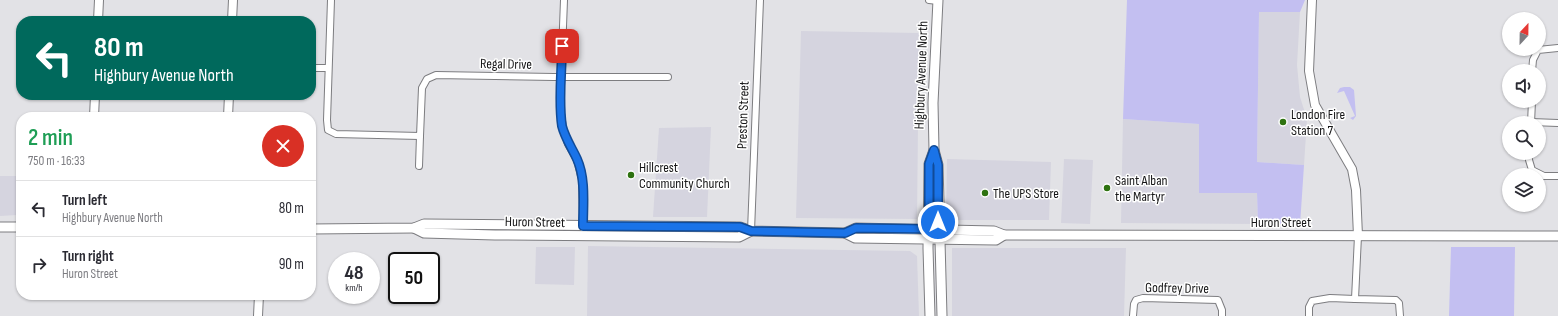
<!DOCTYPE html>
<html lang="en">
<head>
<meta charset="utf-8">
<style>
	:root { --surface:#fff; --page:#f2f2f3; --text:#2b2b33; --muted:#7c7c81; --line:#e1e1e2 }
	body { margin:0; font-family:"Sofia Sans Condensed",sans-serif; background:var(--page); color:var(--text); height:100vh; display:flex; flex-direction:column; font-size:15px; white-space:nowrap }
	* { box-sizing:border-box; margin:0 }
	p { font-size:13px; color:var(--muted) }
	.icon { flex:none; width:22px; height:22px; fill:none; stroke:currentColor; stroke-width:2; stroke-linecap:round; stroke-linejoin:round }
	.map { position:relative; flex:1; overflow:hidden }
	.panel { position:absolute; left:16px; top:112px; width:300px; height:188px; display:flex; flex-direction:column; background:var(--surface); border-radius:16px; box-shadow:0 1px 3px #0004 }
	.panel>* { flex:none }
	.top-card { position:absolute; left:16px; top:16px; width:300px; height:84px; border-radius:16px; box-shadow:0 1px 3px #0004; background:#00695c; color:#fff; overflow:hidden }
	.needle { width:26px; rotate:22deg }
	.tools { position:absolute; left:1502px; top:12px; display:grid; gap:8px }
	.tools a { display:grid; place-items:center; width:44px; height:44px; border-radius:50%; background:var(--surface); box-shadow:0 1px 3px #0004; font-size:20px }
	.speed { position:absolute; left:328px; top:252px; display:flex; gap:8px; font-size:20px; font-weight:700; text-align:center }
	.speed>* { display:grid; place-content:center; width:52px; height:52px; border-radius:50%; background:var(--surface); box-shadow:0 1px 3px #0004; line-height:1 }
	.speed small { font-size:10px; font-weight:400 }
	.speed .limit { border:2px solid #111; border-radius:6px; background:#fff; color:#111 }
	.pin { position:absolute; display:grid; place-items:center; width:34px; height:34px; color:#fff; margin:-17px; border-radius:8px; box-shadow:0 2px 6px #0006 }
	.me { position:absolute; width:44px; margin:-22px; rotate:0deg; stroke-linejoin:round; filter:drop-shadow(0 0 3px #0008) }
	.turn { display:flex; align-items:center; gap:14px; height:84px; padding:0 12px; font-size:18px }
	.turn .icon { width:52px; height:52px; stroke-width:2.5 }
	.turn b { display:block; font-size:28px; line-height:34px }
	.round { display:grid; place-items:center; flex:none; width:42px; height:42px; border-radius:21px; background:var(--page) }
	.summary { display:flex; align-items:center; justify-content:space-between; height:68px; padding:0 12px }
	h1 { font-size:24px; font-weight:600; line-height:30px; color:#1e9e55 }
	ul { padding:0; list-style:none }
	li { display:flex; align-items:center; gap:12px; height:56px; padding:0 12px; border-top:1px solid var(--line) }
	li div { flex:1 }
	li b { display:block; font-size:15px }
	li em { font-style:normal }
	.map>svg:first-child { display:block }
	.built { fill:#d5d4df }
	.green { fill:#c3bff1 }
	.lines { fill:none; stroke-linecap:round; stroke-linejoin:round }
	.minor-casing { stroke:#7d7d80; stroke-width:8 }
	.tertiary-casing { stroke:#7d7d80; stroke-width:10 }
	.secondary-casing { stroke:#7d7d80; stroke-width:11 }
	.minor { stroke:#fff; stroke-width:6 }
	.tertiary { stroke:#fff; stroke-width:8 }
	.secondary { stroke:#fff; stroke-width:9 }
	.route-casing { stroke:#114b97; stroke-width:10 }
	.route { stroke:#1a73e8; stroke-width:7 }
	.poi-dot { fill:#2e7210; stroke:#fff; stroke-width:1.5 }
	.labels { text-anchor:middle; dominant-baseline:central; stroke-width:3; stroke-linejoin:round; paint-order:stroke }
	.street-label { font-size:14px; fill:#151516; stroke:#fff }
	.poi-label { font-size:14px; fill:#151516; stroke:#fff; text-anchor:start }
</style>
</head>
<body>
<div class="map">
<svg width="1558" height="316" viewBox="0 0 1558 316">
	<rect width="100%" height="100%" fill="#e2e2e6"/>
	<g class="built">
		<polygon points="1259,12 1300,12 1297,65 1300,97 1307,119 1304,165 1257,162"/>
		<polygon points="801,31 919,33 917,219 796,218"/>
		<polygon points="1123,119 1200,124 1199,193 1257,193 1258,224 1121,223"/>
		<polygon points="711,127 707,217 653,217 659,128"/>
		<polygon points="947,159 1051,162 1049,220 946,220"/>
		<polygon points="1064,159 1093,160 1090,224 1061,223"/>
		<polygon points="0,176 18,176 17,215 0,216"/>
		<polygon points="588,246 910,251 917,256 919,316 587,316"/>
		<polygon points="536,247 575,247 574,285 535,284"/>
		<polygon points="952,248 1126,248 1124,316 952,316"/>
	</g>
	<g class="green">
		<polygon points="1127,0 1305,0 1300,12 1259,12 1257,162 1304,165 1300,225 1258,224 1257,193 1199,193 1199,124 1123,119"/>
		<polygon points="1344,87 1350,87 1354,90 1356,116 1353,120 1350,118 1355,116 1344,91 1337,93 1340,88"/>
		<polygon points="1451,247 1515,247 1514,316 1449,316"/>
	</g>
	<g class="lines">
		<defs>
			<g id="minor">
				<polyline points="331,0 327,120 328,130 336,134 420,136 422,88 427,79 436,75 554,77 668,77"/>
				<polyline points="564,0 560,106 563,128 568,144 577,160 582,180 583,228"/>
				<polyline points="929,0 938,1"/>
				<polyline points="311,68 328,68"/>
				<polyline points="1532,71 1533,60 1538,50 1558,48"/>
				<polyline points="1531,122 1558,123"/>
				<polyline points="1531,123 1532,101"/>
				<polyline points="1529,153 1529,160 1532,170 1544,176 1558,176"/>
				<polyline points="419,166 420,136"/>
				<polyline points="751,231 760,0"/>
				<polyline points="1358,236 1355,299 1396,300 1399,303 1400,316"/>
				<polyline points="1133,316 1134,304 1136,300 1143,298 1218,300 1222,310 1222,316"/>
				<polyline points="1309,316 1309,307 1312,301 1330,298 1355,299"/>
			</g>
			<g id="tertiary">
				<polyline points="1312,0 1309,71 1315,105 1352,169 1356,190 1358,236"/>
				<polyline points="98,21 99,0"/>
				<polyline points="232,21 233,0"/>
				<polyline points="94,117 95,95"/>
				<polyline points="228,117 229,95"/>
				<polyline points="258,316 259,295"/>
			</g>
			<g id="secondary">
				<polyline points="938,0 933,103 934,150 938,165 942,316"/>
				<polyline points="0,227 21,227"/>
				<polyline points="414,228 424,233 495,235 739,237 751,231"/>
				<polyline points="311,229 414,228 424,224 740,227 751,231 845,233 856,228 994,231 1004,235 1558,236"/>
				<polyline points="845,233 855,238 996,240 1004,235"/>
				<polyline points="930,316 928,248 929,164 934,150"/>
			</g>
		</defs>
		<use href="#minor" class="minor-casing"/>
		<use href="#tertiary" class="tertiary-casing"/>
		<use href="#secondary" class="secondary-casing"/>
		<use href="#minor" class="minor"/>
		<use href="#tertiary" class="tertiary"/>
		<use href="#secondary" class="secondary"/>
	</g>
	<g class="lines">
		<defs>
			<path id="route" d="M562,46C562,73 558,99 562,126C565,138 572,148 577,159C586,179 583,205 583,226L740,227L751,231L845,233L856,228L929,229V164L934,150L938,165V222"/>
		</defs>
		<use href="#route" class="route-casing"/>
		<use href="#route" class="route"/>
	</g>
	<g class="poi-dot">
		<circle cx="1283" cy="122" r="4"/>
		<circle cx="631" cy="175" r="4"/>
		<circle cx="1107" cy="188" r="4"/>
		<circle cx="985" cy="193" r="4"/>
	</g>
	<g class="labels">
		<g class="street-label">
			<text transform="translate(506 64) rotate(1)">Regal Drive</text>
			<text transform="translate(921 75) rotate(-88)">Highbury Avenue North</text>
			<text transform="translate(743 115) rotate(-88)">Preston Street</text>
			<text transform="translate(535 222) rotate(1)">Huron Street</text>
			<text x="1281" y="222">Huron Street</text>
			<text transform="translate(1177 288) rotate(1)">Godfrey Drive</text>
		</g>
		<g class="poi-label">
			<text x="1291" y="114">London Fire<tspan x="1291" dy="16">Station 7</tspan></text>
			<text x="639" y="167">Hillcrest<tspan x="639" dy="16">Community Church</tspan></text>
			<text x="1115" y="180">Saint Alban<tspan x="1115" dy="16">the Martyr</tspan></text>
			<text x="993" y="193">The UPS Store</text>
		</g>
	</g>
</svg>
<div class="tools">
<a><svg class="needle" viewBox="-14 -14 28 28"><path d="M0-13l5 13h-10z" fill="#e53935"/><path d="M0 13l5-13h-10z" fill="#7c7c81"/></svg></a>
<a><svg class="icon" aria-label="sound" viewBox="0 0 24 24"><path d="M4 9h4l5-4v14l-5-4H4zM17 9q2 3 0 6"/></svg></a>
<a><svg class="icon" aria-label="search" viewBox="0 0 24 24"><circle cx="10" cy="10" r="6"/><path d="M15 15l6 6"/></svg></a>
<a><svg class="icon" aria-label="layers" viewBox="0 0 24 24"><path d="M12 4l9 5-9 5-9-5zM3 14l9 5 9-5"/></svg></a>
</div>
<div class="speed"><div>48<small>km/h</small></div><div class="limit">50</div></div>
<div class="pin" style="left:562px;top:46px;background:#d93025"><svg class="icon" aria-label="arrive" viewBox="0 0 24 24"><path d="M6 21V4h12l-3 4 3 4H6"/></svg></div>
<svg class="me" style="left:938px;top:222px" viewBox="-20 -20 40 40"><circle r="17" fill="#1a73e8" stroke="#fff" stroke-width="3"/><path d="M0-11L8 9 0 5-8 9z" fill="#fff"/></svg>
<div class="top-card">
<div class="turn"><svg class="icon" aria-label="left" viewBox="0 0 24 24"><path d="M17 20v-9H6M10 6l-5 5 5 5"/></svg><div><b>80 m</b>Highbury Avenue North</div></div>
</div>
<section class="panel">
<div class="summary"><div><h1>2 min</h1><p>750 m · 16:33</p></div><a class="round" style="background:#d93025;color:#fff"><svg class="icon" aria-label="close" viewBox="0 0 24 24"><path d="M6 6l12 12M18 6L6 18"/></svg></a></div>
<ul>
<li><svg class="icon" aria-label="left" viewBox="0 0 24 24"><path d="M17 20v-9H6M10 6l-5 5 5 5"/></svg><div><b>Turn left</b><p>Highbury Avenue North</p></div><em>80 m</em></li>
<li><svg class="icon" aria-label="right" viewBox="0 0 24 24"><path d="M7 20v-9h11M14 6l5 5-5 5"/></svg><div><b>Turn right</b><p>Huron Street</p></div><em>90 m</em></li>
</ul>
</section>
</div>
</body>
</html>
